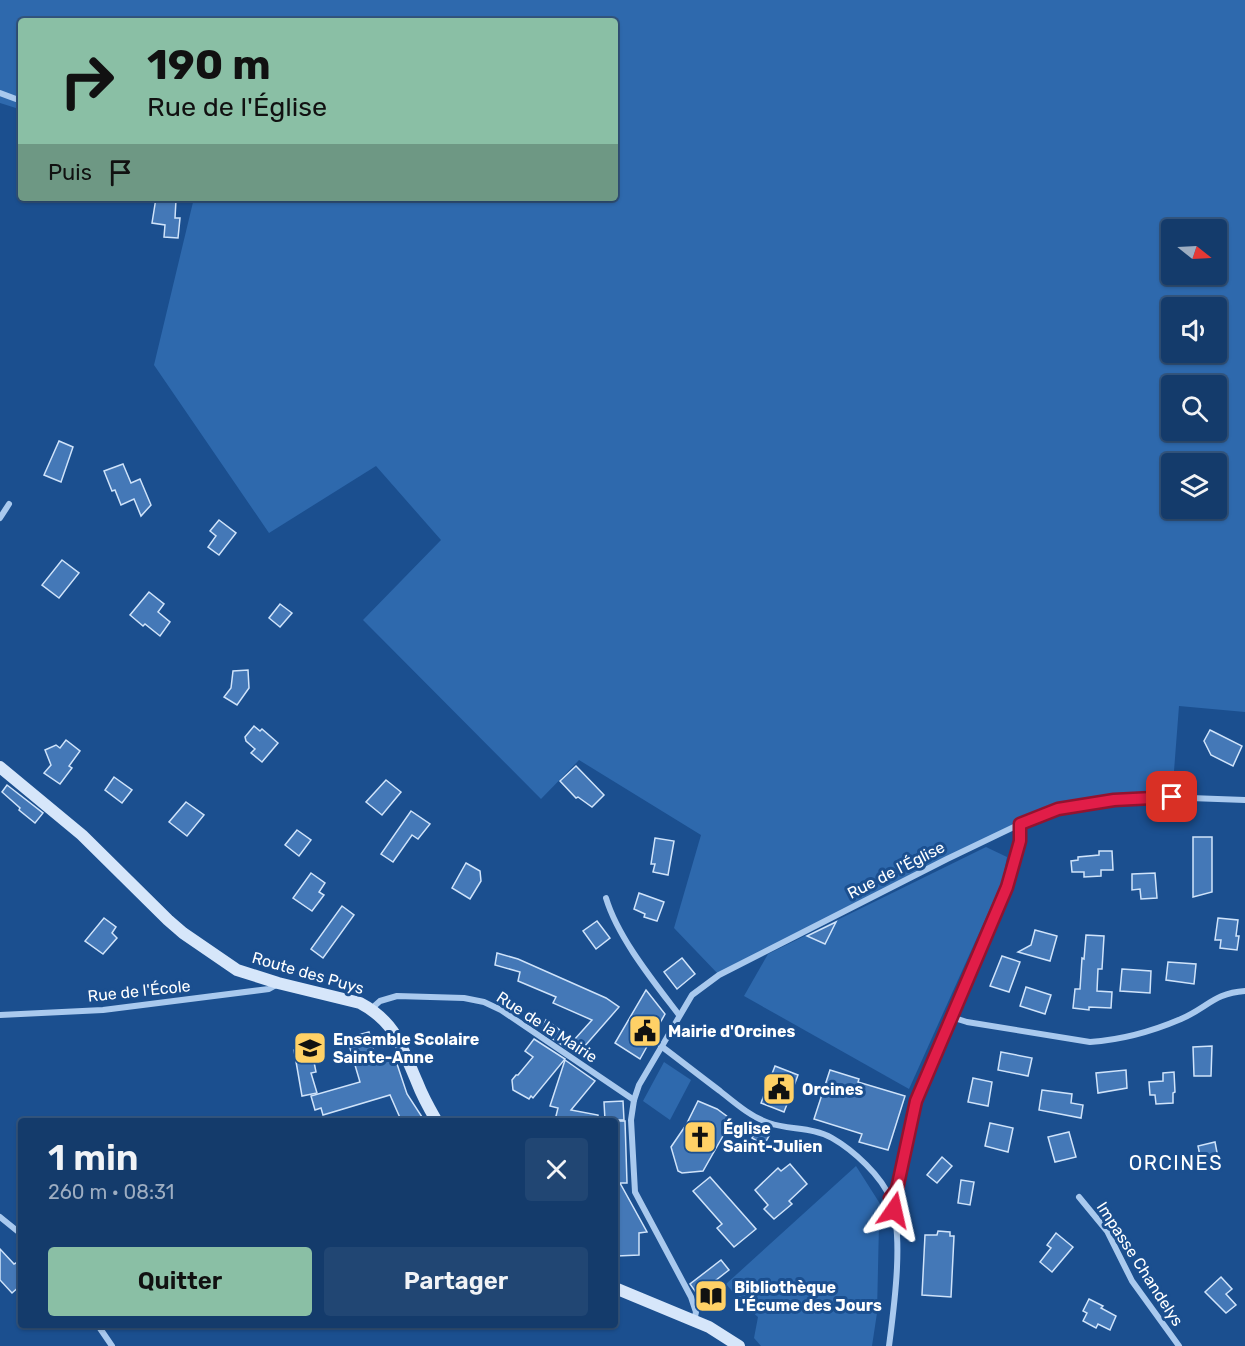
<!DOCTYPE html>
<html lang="fr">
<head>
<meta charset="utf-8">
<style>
	:root { --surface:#143b6b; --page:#214673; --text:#f1f3f6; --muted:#9dadc1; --line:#33557e; --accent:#8abfa5 }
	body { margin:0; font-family:Rubik,sans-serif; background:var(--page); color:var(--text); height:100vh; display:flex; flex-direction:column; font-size:22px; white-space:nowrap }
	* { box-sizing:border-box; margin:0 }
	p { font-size:20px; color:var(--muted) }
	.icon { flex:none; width:33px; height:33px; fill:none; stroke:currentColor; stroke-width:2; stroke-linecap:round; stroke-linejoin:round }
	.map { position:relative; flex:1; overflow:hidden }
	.panel { position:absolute; left:18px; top:1118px; width:600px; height:210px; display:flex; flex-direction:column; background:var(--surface); border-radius:6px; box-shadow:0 2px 4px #0004,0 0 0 2px var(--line) }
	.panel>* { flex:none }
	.hud { position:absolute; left:18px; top:18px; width:600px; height:183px; border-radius:6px; box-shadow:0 2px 4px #0004,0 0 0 2px var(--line); background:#8abfa5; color:#111; overflow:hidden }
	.needle { width:39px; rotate:108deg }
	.fabs { position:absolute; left:1161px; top:219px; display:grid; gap:12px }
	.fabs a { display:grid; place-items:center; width:66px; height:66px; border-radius:6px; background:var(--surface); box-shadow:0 2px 4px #0004,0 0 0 2px var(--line); font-size:30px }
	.pin { position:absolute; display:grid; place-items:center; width:51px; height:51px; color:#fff; margin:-26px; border-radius:12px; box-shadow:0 3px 9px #0006 }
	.me { position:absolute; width:66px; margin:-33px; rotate:11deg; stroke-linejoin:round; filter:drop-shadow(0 0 4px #0008) }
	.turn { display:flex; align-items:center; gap:21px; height:126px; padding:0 30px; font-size:27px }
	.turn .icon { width:78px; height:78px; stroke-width:2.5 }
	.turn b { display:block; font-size:42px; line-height:51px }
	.then { display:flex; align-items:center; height:57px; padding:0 30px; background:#0003; gap:12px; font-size:22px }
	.round { display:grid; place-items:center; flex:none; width:63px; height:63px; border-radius:6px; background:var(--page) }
	.headline { display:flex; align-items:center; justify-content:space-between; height:102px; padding:0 30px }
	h1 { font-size:36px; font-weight:600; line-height:45px }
	.action { display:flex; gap:12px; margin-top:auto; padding:12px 30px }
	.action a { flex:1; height:69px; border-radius:6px; background:var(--accent); color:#111; font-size:24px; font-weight:600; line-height:69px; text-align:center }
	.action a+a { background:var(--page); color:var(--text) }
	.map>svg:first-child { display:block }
	.green { fill:#2e69ad; fill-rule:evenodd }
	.building { fill:#4478b7; stroke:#cfe3fa; stroke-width:1.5 }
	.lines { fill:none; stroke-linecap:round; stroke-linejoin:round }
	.minor { stroke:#a9c9ee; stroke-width:6 }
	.secondary { stroke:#d6e6fa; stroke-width:12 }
	.route-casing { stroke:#92132f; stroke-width:15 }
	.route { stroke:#e11d48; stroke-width:10 }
	.labels { text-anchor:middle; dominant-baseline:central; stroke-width:6; stroke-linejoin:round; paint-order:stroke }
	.street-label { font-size:16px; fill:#fff; stroke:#1b4f8f }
	.poi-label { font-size:16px; font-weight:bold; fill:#fff; stroke:#1b4f8f; text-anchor:start }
	.quarter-label { font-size:20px; letter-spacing:1.5px; fill:#fff; stroke:#1b4f8f }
</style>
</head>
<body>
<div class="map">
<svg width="1245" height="1346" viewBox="0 0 1245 1346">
	<rect width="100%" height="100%" fill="#1b4f8f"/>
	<g class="green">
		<path d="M0,0H1245V712L1179,706L1172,797L1114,799L1058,809L1020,824L719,975L674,928L701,835L579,760L541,799L363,620L441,540L376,466L269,533L154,365L194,198H615V21H21V100L19,109L0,103ZM1172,230H1216V274H1172ZM1172,308H1216V352H1172ZM1172,386H1216V430H1172ZM1172,464H1216V508H1172Z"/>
		<polygon points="986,847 1007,857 1002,882 909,1089 744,996 768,954"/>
		<polygon points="664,1062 691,1080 670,1120 643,1101"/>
		<polygon points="856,1166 891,1221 879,1224 877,1313 872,1346 761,1346 754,1338 758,1317 743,1304 726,1284"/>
	</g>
	<g class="building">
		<polygon points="156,198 176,200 175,218 180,218 178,238 164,237 165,225 152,223"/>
		<polygon points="59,441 73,447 61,482 44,475"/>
		<polygon points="123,464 131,483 140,479 151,505 141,516 134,499 121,505 115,490 112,491 104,471"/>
		<polygon points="219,520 236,533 219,555 208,547 216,536 210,531"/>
		<polygon points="62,560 79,573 59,598 42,585"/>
		<polygon points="149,592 164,604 158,612 170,622 160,636 145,624 143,626 130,615"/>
		<polygon points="280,604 292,613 280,627 269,618"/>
		<polygon points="248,670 249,688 237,705 224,697 231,688 233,671"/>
		<polygon points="254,726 260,731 262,729 278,743 262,762 251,753 255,749 246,741 245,737"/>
		<polygon points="1210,730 1242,746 1233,766 1211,755 1204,741"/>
		<polygon points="66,740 80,751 69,766 72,768 60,784 44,773 51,765 45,750 56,745 60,748"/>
		<polygon points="576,766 604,795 592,807 578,797 576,798 560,781"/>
		<polygon points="114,777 132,790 122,803 105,790"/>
		<polygon points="386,780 401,792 382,815 366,802"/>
		<polygon points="7,785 43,813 35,823 19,810 20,808 2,792"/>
		<polygon points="186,802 204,815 187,836 169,822"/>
		<polygon points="411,811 430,824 418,839 412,835 393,862 381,854"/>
		<polygon points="297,830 311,840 299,856 285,845"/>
		<polygon points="1193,837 1212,837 1212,892 1193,897"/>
		<polygon points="655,838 674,841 668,875 653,872 655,864 651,864"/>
		<polygon points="1099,851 1112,851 1113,870 1101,870 1101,876 1084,877 1084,872 1072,872 1071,861 1078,860 1078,857 1099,855"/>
		<polygon points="466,863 480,871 481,881 470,899 452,888"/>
		<polygon points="311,873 325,883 319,892 324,895 312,911 293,898"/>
		<polygon points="1155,873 1157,898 1141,899 1140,889 1132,890 1132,874"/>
		<polygon points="639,893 664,902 657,921 644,917 645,914 634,909"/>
		<polygon points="342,906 354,915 323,958 311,949"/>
		<polygon points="104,918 116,927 112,933 117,938 103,954 85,941"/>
		<polygon points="1218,918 1238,920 1236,936 1239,936 1237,950 1220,948 1221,940 1215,940"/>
		<polygon points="597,921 610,938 596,949 583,931"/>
		<polygon points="836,922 825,944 807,936"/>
		<polygon points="1035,930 1057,936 1050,961 1018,952 1031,945"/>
		<polygon points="1086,935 1104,936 1102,969 1098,969 1097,991 1112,992 1111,1008 1089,1007 1089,1010 1073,1008 1075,989 1080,989 1082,958 1084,959"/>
		<polygon points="497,953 518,959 606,998 619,1007 577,1055 541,1031 546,1020 574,1040 592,1020 553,1003 556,997 518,981 520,972 495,965"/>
		<polygon points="1002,956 1020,962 1009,992 990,986"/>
		<polygon points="682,958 695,974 677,989 664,972"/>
		<polygon points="1168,962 1196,964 1194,984 1166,980"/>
		<polygon points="1122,969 1151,971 1150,993 1120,991"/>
		<polygon points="1026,987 1051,995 1045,1014 1020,1006"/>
		<polygon points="646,990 665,1014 640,1059 615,1043"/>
		<polygon points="369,1032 376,1060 394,1055 407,1094 424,1120 401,1120 390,1095 323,1115 321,1108 315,1110 311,1096 360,1082 347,1038"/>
		<polygon points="534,1039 565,1059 533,1098 531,1096 529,1099 513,1090 512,1080 516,1075 518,1075 533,1057 525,1051"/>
		<polygon points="1212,1046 1211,1076 1194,1076 1193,1047"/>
		<polygon points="311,1047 316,1072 311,1073 317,1093 302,1096 294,1050"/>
		<polygon points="1001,1052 1032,1058 1028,1076 998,1070"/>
		<polygon points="565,1060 595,1081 571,1110 598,1115 598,1120 555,1120 558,1108 550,1106"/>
		<polygon points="775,1066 798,1075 784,1112 761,1103"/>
		<polygon points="830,1070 859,1079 858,1082 905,1096 888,1150 859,1142 862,1134 814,1119"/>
		<polygon points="1126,1070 1127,1088 1098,1093 1096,1073"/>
		<polygon points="1174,1072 1175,1092 1173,1093 1173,1103 1156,1104 1155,1095 1150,1095 1149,1082 1163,1081 1163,1073"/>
		<polygon points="973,1078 992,1082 988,1106 968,1102"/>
		<polygon points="1042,1090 1072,1094 1071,1103 1083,1105 1081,1118 1039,1110"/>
		<polygon points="623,1101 624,1120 605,1120 604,1102"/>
		<polygon points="698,1101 717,1109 732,1120 703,1171 682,1173 678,1171 671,1147 686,1125"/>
		<polygon points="615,1121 625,1121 627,1183 620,1183 647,1232 639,1233 639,1255 617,1256"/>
		<polygon points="990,1123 1013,1128 1008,1152 985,1146"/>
		<polygon points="758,1127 770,1134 764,1145 752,1138"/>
		<polygon points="1069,1132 1076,1157 1055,1162 1048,1137"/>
		<polygon points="1215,1142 1220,1168 1203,1171 1198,1146"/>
		<polygon points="942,1157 952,1166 937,1183 927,1175"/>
		<polygon points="790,1164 807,1184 789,1201 792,1204 774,1219 764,1209 768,1205 755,1190 778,1168 781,1171"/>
		<polygon points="710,1177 756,1229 734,1247 717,1228 722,1224 693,1191"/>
		<polygon points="961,1180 974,1182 970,1205 958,1203"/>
		<polygon points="938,1231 950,1232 950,1236 954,1236 951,1297 922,1295 925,1235 937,1235"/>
		<polygon points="1056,1233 1073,1247 1052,1272 1040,1262 1051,1248 1047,1245"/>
		<polygon points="0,1249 14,1264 16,1263 21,1269 21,1285 12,1293 0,1280"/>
		<polygon points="721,1260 729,1270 715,1281 725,1294 707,1308 690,1284"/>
		<polygon points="1221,1277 1232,1289 1226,1294 1236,1305 1226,1313 1205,1292"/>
		<polygon points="1089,1299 1103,1306 1101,1308 1116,1316 1110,1330 1098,1324 1096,1328 1083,1321 1087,1313 1083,1311"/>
	</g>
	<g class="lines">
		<g class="minor">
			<polyline points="0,93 16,99"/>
			<polyline points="0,518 9,504"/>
			<path d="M606,898C618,938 654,982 679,1015"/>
			<polyline points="371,1009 380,1001 397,996 464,998 484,1002 501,1010 634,1100"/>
			<polyline points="0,1015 103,1010 269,989 278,984"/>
			<path d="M951,1017L967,1022L1090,1042C1120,1040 1153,1031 1181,1019C1207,1008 1214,993 1245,991"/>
			<path d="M661,1046C681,1061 700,1076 720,1091C735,1103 751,1117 769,1123C789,1130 813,1127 832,1138C853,1150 882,1176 891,1200C904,1237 894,1307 889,1346"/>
			<polyline points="1079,1197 1107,1231 1132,1281 1179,1346"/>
			<polyline points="890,1198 897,1189 916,1101 1007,887 1020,841 1020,824"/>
			<polyline points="0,1217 21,1234"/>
			<polyline points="694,1321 696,1312 691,1297 635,1192 631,1120 634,1100 639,1085 692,995 719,975 947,859 1020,824 1058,809 1114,799 1163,797 1245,800"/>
			<polyline points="97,1324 112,1346"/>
		</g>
		<g class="secondary">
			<path d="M0,767L82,835L168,920L183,933L237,970L278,983L360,1003C396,1022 402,1048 417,1082C422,1095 429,1108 436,1120"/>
			<polyline points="615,1288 709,1327 739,1346"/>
		</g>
	</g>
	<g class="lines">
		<defs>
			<polyline id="route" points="894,1210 890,1198 897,1189 916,1101 1007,887 1020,841 1020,824 1058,809 1114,800 1172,797"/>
		</defs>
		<use href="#route" class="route-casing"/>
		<use href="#route" class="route"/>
	</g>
	<defs>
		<symbol id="civic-square" viewBox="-11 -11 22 22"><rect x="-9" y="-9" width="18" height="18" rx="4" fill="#ffd166" stroke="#1b4f8f"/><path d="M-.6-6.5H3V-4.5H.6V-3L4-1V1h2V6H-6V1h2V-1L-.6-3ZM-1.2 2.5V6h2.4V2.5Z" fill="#111"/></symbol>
		<symbol id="school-square" viewBox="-11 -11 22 22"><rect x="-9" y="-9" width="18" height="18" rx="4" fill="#ffd166" stroke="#1b4f8f"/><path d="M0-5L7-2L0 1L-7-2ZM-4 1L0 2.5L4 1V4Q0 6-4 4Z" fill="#111"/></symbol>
		<symbol id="church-square" viewBox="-11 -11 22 22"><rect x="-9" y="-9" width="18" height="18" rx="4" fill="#ffd166" stroke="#1b4f8f"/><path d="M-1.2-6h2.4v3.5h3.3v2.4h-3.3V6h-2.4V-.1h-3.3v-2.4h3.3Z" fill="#111"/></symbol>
		<symbol id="library-square" viewBox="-11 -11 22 22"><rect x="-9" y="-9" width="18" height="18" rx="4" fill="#ffd166" stroke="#1b4f8f"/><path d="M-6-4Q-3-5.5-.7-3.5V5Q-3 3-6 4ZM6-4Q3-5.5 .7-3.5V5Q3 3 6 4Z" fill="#111"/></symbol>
	</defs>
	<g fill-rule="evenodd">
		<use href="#civic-square" x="626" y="1012" width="38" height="38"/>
		<use href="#school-square" x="291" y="1029" width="38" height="38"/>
		<use href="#civic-square" x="760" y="1070" width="38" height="38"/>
		<use href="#church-square" x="681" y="1118" width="38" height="38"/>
		<use href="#library-square" x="692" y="1277" width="38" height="38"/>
	</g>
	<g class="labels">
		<g class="street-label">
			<text transform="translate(896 870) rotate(-27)">Rue de l'Église</text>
			<text transform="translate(308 973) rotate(16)">Route des Puys</text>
			<text transform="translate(139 991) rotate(-6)">Rue de l'École</text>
			<text transform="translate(547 1027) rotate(33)">Rue de la Mairie</text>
			<text transform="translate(1140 1264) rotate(57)">Impasse Chandelys</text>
		</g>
		<g class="poi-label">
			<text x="668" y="1031">Mairie d'Orcines</text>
			<text x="333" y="1039">Ensemble Scolaire<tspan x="333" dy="18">Sainte-Anne</tspan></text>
			<text x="802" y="1089">Orcines</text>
			<text x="723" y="1128">Église<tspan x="723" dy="18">Saint-Julien</tspan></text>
			<text x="734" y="1287">Bibliothèque<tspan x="734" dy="18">L'Écume des Jours</tspan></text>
		</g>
		<g class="quarter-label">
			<text x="1176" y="1163">ORCINES</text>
		</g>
	</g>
</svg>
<div class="fabs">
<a><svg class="needle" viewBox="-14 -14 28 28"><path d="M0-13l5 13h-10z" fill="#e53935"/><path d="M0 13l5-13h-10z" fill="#9dadc1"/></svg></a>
<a><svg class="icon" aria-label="sound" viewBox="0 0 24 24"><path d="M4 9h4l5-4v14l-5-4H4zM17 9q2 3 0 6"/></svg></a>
<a><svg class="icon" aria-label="search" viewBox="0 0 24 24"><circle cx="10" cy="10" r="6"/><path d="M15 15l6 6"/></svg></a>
<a><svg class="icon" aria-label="layers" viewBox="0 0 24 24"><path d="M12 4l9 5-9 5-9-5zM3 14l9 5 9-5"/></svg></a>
</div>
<div class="pin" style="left:1172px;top:797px;background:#d93025"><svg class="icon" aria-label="arrive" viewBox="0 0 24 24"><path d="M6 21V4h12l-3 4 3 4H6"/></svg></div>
<svg class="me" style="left:894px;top:1210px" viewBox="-20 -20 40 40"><path d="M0-17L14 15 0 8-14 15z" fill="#e11d48" stroke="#fff" stroke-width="4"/></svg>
<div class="hud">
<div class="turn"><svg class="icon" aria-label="right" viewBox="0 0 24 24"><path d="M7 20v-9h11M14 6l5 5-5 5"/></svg><div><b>190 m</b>Rue de l'Église</div></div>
<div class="then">Puis<svg class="icon" aria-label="arrive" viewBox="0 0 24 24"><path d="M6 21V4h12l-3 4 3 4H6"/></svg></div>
</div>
<section class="panel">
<div class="headline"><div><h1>1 min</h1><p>260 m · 08:31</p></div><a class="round"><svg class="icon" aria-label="close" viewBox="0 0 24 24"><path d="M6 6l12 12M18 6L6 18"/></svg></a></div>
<div class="action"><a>Quitter</a><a>Partager</a></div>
</section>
</div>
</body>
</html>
